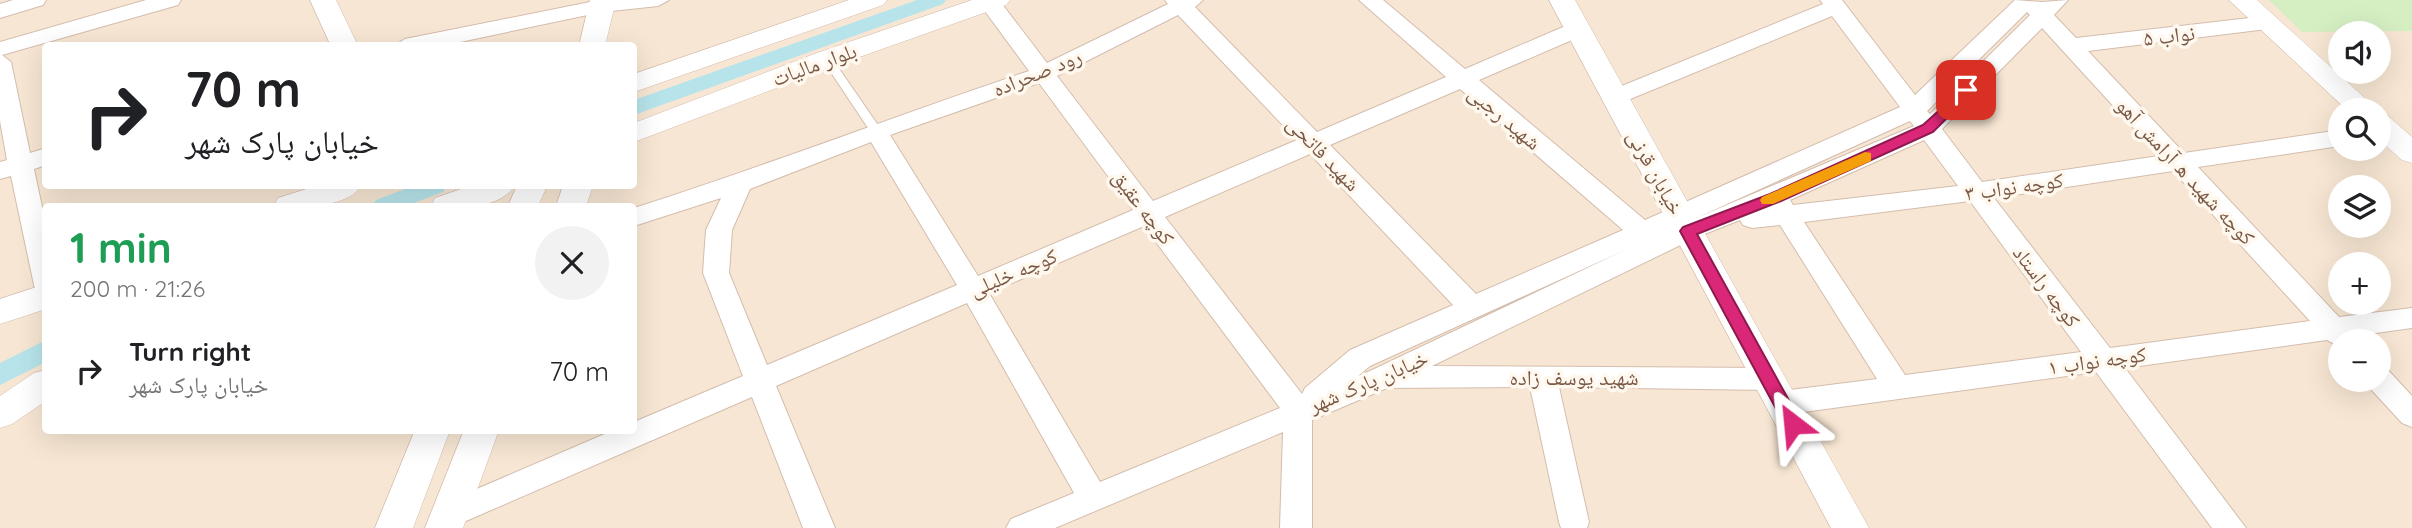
<!DOCTYPE html>
<html lang="en">
<head>
<meta charset="utf-8">
<style>
	:root { --surface:#fff; --page:#f2f2f2; --text:#202124; --muted:#757577 }
	body { margin:0; font-family:Quicksand,"Noto Naskh Arabic",sans-serif; background:var(--page); color:var(--text); height:100vh; display:flex; flex-direction:column; font-size:26px; white-space:nowrap }
	* { box-sizing:border-box; margin:0 }
	p { font-size:23px; color:var(--muted) }
	.icon { flex:none; width:38px; height:38px; fill:none; stroke:currentColor; stroke-width:2; stroke-linecap:round; stroke-linejoin:round }
	.map { position:relative; flex:1; overflow:hidden }
	.drawer { position:absolute; left:42px; top:203px; width:595px; height:231px; display:flex; flex-direction:column; background:var(--surface); border-radius:7px; box-shadow:0 7px 28px #0002 }
	.drawer>* { flex:none }
	.hud { position:absolute; left:42px; top:42px; width:595px; height:147px; border-radius:7px; box-shadow:0 7px 28px #0002; background:#fff; color:var(--text); overflow:hidden }
	.controls { position:absolute; left:2328px; top:21px; display:grid; gap:14px }
	.controls a { display:grid; place-items:center; width:63px; height:63px; border-radius:50%; background:var(--surface); box-shadow:0 7px 28px #0002; font-size:35px }
	.pin { position:absolute; display:grid; place-items:center; width:60px; height:60px; color:#fff; margin:-30px; border-radius:14px; box-shadow:0 4px 10px #0006 }
	.me { position:absolute; width:77px; margin:-38px; rotate:331deg; stroke-linejoin:round; filter:drop-shadow(0 0 5px #0008) }
	.turn { display:flex; align-items:center; gap:24px; height:147px; padding:0 28px; font-size:32px }
	.turn .icon { width:91px; height:91px; stroke-width:2.5 }
	.turn b { display:block; font-size:49px; line-height:60px }
	.round { display:grid; place-items:center; flex:none; width:74px; height:74px; border-radius:37px; background:var(--page) }
	.summary { display:flex; align-items:center; justify-content:space-between; height:119px; padding:0 28px }
	h1 { font-size:42px; font-weight:700; line-height:52px; color:#1e9e55 }
	ul { padding:0; list-style:none }
	li { display:flex; align-items:center; gap:21px; height:98px; padding:0 28px }
	li div { flex:1 }
	li b { display:block; font-size:26px }
	li em { font-style:normal }
	.map>svg:first-child { display:block }
	.residential { fill:#f7e6d3; fill-rule:evenodd }
	.green { fill:#d5eec2 }
	.lines { fill:none; stroke-linecap:round; stroke-linejoin:round }
	.canal { fill:#b7e4eb; fill-rule:evenodd }
	.service-casing { stroke:#d4bdad; stroke-width:2 }
	.minor-casing { stroke:#d4bdad; stroke-width:2 }
	.tertiary-casing { stroke:#d4bdad; stroke-width:1 }
	.service { fill:#fff; fill-rule:evenodd }
	.minor { fill:#fff; fill-rule:evenodd }
	.tertiary { fill:#fff; fill-rule:evenodd }
	.route { fill:#db2777; stroke:#8e194d; stroke-width:2 }
	.slow { fill:#f59e0b }
	.labels { text-anchor:middle; dominant-baseline:central; stroke-width:7; stroke-linejoin:round; paint-order:stroke }
	.street-label { font-size:21px; fill:#7b5947; stroke:#fff8ee }
</style>
</head>
<body>
<div class="map">
<svg width="2412" height="528" viewBox="0 0 2412 528">
	<rect width="100%" height="100%" fill="#fef4e6"/>
	<path class="residential" d="M0,0H2412V528H0ZM2340,33H2378V72H2340ZM46,46H634V186H46ZM2340,110H2378V149H2340ZM2340,187H2378V226H2340ZM46,206H634V430H46ZM2340,264H2378V303H2340ZM2340,341H2378V380H2340Z"/>
	<polygon class="green" points="2269,0 2412,0 2412,31 2302,32"/>
	<g class="lines">
		<g class="canal">
			<polygon points="917,0 946,0 943,4 634,115 634,100"/>
			<polygon points="413,186 447,186 443,192 406,206 372,206 376,200"/>
			<polygon points="46,340 46,362 0,385 0,363"/>
		</g>
		<defs>
			<polygon id="service" points="827,56 831,57 880,128 882,131 880,134 872,134 822,59"/>
			<g id="minor">
				<polygon points="13,0 46,0 43,5 0,18 0,4"/>
				<polygon points="146,0 181,0 178,5 2,55 11,62 30,153 46,148 46,165 34,169 46,226 46,302 37,299 11,176 0,179 0,162 7,160 0,121 0,42"/>
				<polygon points="600,0 669,0 658,6 602,12 441,46 394,46 405,39"/>
				<path d="M981,0H999L1047,63L1168,4L1165,0H1203L1195,7L1317,132L1446,77L1359,0H1383L1465,69L1570,24H1586L1589,29L1586,34L1479,80L1645,220L1900,107L1832,16L1623,102H1607L1603,97L1607,92L1823,4L1820,0H1842L1915,95L2015,0L2042,2L2068,0L2054,15L2076,38L2267,16L2275,18L2278,23L2275,28L2088,51L2184,153L2340,130V146L2198,167L2339,317L2412,308V328L2354,336L2352,341H2340V347L2327,340L2125,368L2246,528H2212L2096,372L1782,415L1772,411L1768,403L1772,395L1782,391L1877,379L1780,225L1752,228L1743,225L1740,220L1697,237L1432,366L1769,368L1779,371L1783,379L1779,387L1769,390L1559,387L1589,522L1587,528H1561L1559,522L1530,387L1387,388L1312,420V528H1280L1283,432L1055,528H1006L1011,519L1074,493L967,303L776,386L835,528H803L752,397L459,524L449,528L437,524L433,515L437,506L614,430H634V422L743,376L703,273L706,230L721,198L634,226V208C767,166 897,115 1029,71L979,3ZM2027,12L2030,15L1930,114L1927,111ZM1178,15L1297,140L1153,201L1057,76ZM2042,28L2159,156L1982,182L1942,129ZM1039,83L1133,210L978,276L890,135ZM1460,89L1623,230L1476,294L1330,145ZM1910,121L1914,126L1696,218ZM1924,140L1958,186L1793,205L1790,200ZM871,142L957,285L767,365L729,273L732,230L750,189ZM1310,154L1453,305L1350,350L1305,388L1302,394L1165,217ZM2173,171L2310,321L2110,348L1994,198ZM1970,201L2081,352L1905,375L1804,222ZM1144,226L1280,408L1100,482L989,293ZM1625,250L1370,371L1358,376L1370,366Z"/>
				<polygon points="2378,367 2388,370 2412,396 2412,427 2402,423 2368,386 2365,380 2378,380"/>
			</g>
			<g id="tertiary">
				<polygon points="310,0 336,0 358,46 331,46"/>
				<polygon points="590,0 616,0 605,46 579,46"/>
				<polygon points="849,0 887,0 883,5 634,92 634,74"/>
				<polygon points="972,0 1010,0 1006,5 837,65 634,142 634,123 817,53"/>
				<polygon points="1549,0 1575,0 1869,528 1831,528"/>
				<polygon points="2229,0 2257,0 2378,110 2347,110"/>
				<polygon points="2378,114 2388,116 2412,137 2412,163 2402,160 2378,139"/>
				<path d="M316,186H361C348,208 297,208 274,206L278,198Z"/>
				<path d="M470,186H514C500,210 455,208 431,206L435,198Z"/>
				<polygon points="517,186 547,186 538,206 508,206"/>
				<polygon points="563,186 593,186 586,206 556,206"/>
				<polygon points="46,284 46,309 0,324 0,299"/>
				<polygon points="46,370 46,401 12,424 0,428 0,396 34,373"/>
				<polygon points="415,430 450,430 413,528 375,528"/>
				<polygon points="464,430 499,430 463,528 425,528"/>
			</g>
		</defs>
		<use href="#service" class="service-casing"/>
		<use href="#minor" class="minor-casing"/>
		<use href="#tertiary" class="tertiary-casing"/>
		<use href="#service" class="service"/>
		<use href="#minor" class="minor"/>
		<use href="#tertiary" class="tertiary"/>
	</g>
	<polygon class="route" points="1966,86 1971,87 1971,94 1933,132 1781,201 1697,234 1802,424 1793,431 1787,429 1680,231 1683,227 1770,194 1923,125"/>
	<polygon class="slow" points="1865,152 1871,153 1871,161 1773,204 1762,204 1760,200 1762,197"/>
	<g class="labels">
		<g class="street-label">
			<text transform="translate(2169 35) rotate(-7)">نواب ۵</text>
			<text transform="translate(814 64) rotate(-20)">بلوار مالیات</text>
			<text transform="translate(1037 72) rotate(-22)">رود صحراده</text>
			<text transform="translate(1505 117) rotate(40)">شهید رجبی</text>
			<text transform="translate(1324 153) rotate(46)">شهید فاتحی</text>
			<text transform="translate(2186 171) rotate(47)">کوچه شهید ه آرامش آهو</text>
			<text transform="translate(1656 172) rotate(61)">خیابان قرنی</text>
			<text transform="translate(2014 186) rotate(-8)">کوچه نواب ۳</text>
			<text transform="translate(1144 207) rotate(53)">کوچه عقیق</text>
			<text transform="translate(1013 272) rotate(-23)">کوچه خلیلی</text>
			<text transform="translate(2047 286) rotate(53)">کوچه راستاد</text>
			<text transform="translate(2097 360) rotate(-8)">کوچه نواب ۱</text>
			<text x="1574" y="377">شهید یوسف زاده</text>
			<text transform="translate(1368 381) rotate(-23)">خیابان پارک شهر</text>
		</g>
	</g>
</svg>
<div class="controls">
<a><svg class="icon" aria-label="sound" viewBox="0 0 24 24"><path d="M4 9h4l5-4v14l-5-4H4zM17 9q2 3 0 6"/></svg></a>
<a><svg class="icon" aria-label="search" viewBox="0 0 24 24"><circle cx="10" cy="10" r="6"/><path d="M15 15l6 6"/></svg></a>
<a><svg class="icon" aria-label="layers" viewBox="0 0 24 24"><path d="M12 4l9 5-9 5-9-5zM3 14l9 5 9-5"/></svg></a>
<a>+</a>
<a>−</a>
</div>
<div class="pin" style="left:1966px;top:90px;background:#d93025"><svg class="icon" aria-label="arrive" viewBox="0 0 24 24"><path d="M6 21V4h12l-3 4 3 4H6"/></svg></div>
<svg class="me" style="left:1793px;top:424px" viewBox="-20 -20 40 40"><path d="M0-17L14 15 0 8-14 15z" fill="#db2777" stroke="#fff" stroke-width="4"/></svg>
<div class="hud">
<div class="turn"><svg class="icon" aria-label="right" viewBox="0 0 24 24"><path d="M7 20v-9h11M14 6l5 5-5 5"/></svg><div><b>70 m</b>خیابان پارک شهر</div></div>
</div>
<section class="drawer">
<div class="summary"><div><h1>1 min</h1><p>200 m · 21:26</p></div><a class="round"><svg class="icon" aria-label="close" viewBox="0 0 24 24"><path d="M6 6l12 12M18 6L6 18"/></svg></a></div>
<ul>
<li><svg class="icon" aria-label="right" viewBox="0 0 24 24"><path d="M7 20v-9h11M14 6l5 5-5 5"/></svg><div><b>Turn right</b><p>خیابان پارک شهر</p></div><em>70 m</em></li>
</ul>
</section>
</div>
</body>
</html>
